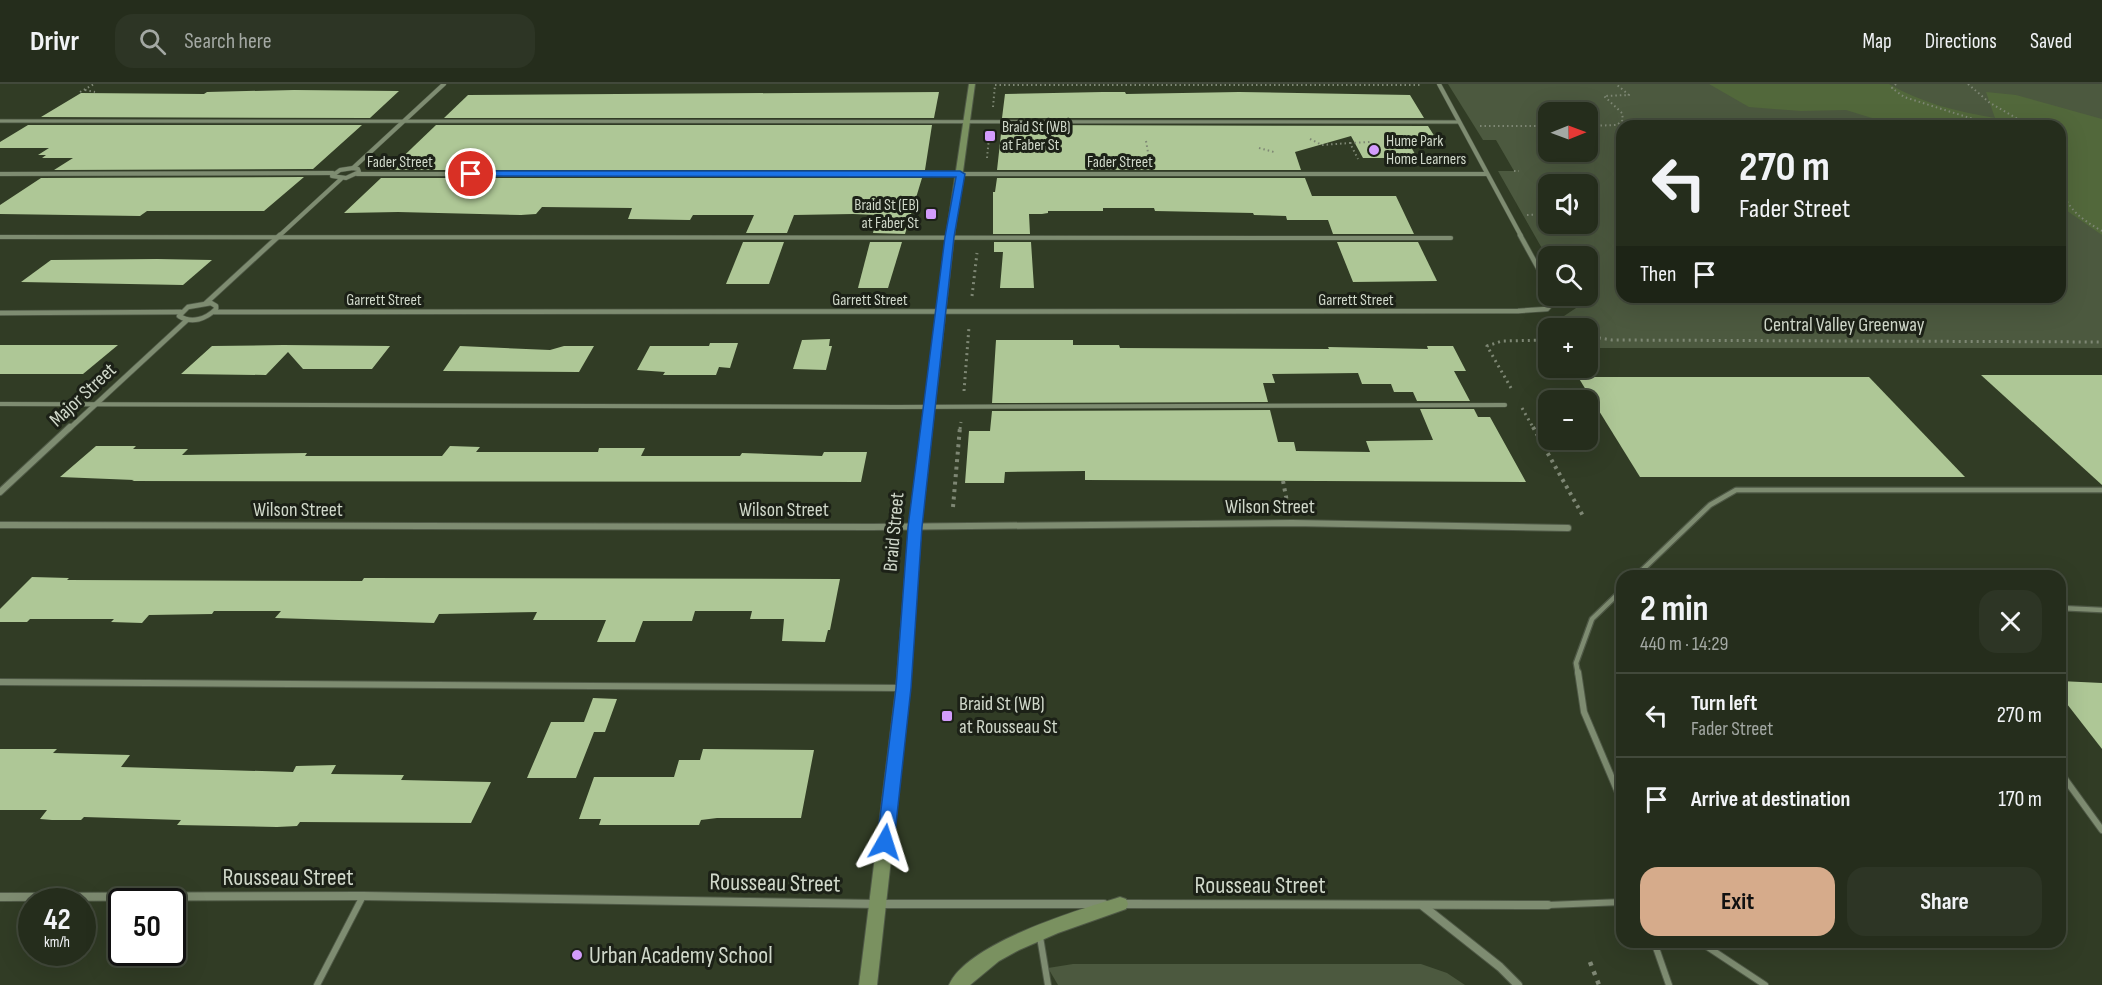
<!DOCTYPE html>
<html lang="en">
<head>
<meta charset="utf-8">
<style>
	:root { --surface:#252d1c; --page:#2d3525; --text:#f1f3f6; --muted:#a3a8a3; --line:#42493b; --accent:#d6ab8b }
	body { margin:0; font-family:"Sofia Sans Condensed",sans-serif; background:var(--page); color:var(--text); height:100vh; display:flex; flex-direction:column; font-size:22px; white-space:nowrap }
	* { box-sizing:border-box; margin:0 }
	p { font-size:20px; color:var(--muted) }
	.icon { flex:none; width:33px; height:33px; fill:none; stroke:currentColor; stroke-width:2; stroke-linecap:round; stroke-linejoin:round }
	.map { position:relative; flex:1; overflow:hidden }
	.drawer { position:absolute; left:1616px; top:486px; width:450px; height:378px; display:flex; flex-direction:column; background:var(--surface); border-radius:18px; box-shadow:0 6px 24px #0002,0 0 0 2px var(--line) }
	.drawer>* { flex:none }
	.hud { position:absolute; left:1616px; top:36px; width:450px; height:183px; border-radius:18px; box-shadow:0 6px 24px #0002,0 0 0 2px var(--line); background:#252d1c; color:var(--text); overflow:hidden }
	.needle { width:39px; rotate:89deg }
	.controls { position:absolute; left:1538px; top:18px; display:grid; gap:12px }
	.controls a { display:grid; place-items:center; width:60px; height:60px; border-radius:12px; background:var(--surface); box-shadow:0 6px 24px #0002,0 0 0 2px var(--line); font-size:30px }
	.speed { position:absolute; left:18px; top:804px; display:flex; gap:12px; font-size:30px; font-weight:700; text-align:center }
	.speed>* { display:grid; place-content:center; width:78px; height:78px; border-radius:50%; background:var(--surface); box-shadow:0 6px 24px #0002,0 0 0 2px var(--line); line-height:1 }
	.speed small { font-size:15px; font-weight:400 }
	.speed .limit { border:3px solid #111; border-radius:9px; background:#fff; color:#111 }
	.pin { position:absolute; display:grid; place-items:center; width:51px; height:51px; color:#fff; margin:-26px; border:3px solid #fff; border-radius:50%; box-shadow:0 2px 6px #0007 }
	.me { position:absolute; width:66px; margin:-33px; rotate:6deg; stroke-linejoin:round; filter:drop-shadow(0 0 4px #0008) }
	.turn { display:flex; align-items:center; gap:21px; height:126px; padding:0 24px; font-size:27px }
	.turn .icon { width:78px; height:78px; stroke-width:2.5 }
	.turn b { display:block; font-size:42px; line-height:51px }
	.then { display:flex; align-items:center; height:57px; padding:0 24px; background:#0003; gap:12px; font-size:22px }
	.round { display:grid; place-items:center; flex:none; width:63px; height:63px; border-radius:18px; background:var(--page) }
	.headline { display:flex; align-items:center; justify-content:space-between; height:102px; padding:0 24px }
	h1 { font-size:36px; font-weight:700; line-height:45px }
	.primary-button { display:flex; gap:12px; margin-top:auto; padding:12px 24px }
	.primary-button a { flex:1; height:69px; border-radius:18px; background:var(--accent); color:#111; font-size:24px; font-weight:700; line-height:69px; text-align:center }
	.primary-button a+a { background:var(--page); color:var(--text) }
	ul { padding:0; list-style:none }
	li { display:flex; align-items:center; gap:18px; height:84px; padding:0 24px; border-top:2px solid var(--line) }
	li div { flex:1 }
	li b { display:block; font-size:22px }
	li em { font-style:normal }
	header { display:flex; align-items:center; gap:36px; box-sizing:border-box; height:84px; padding:0 30px; background:var(--surface); border-bottom:2px solid var(--line) }
	header strong { font-size:28px }
	nav { display:flex; gap:33px; margin-inline-start:auto; font-size:21px }
	.search { width:420px; height:54px; background:var(--page); display:flex; align-items:center; gap:15px; box-sizing:border-box; padding:0 21px; border-radius:18px; color:var(--muted); font-size:22px }
	.map>svg:first-child { display:block }
	.green { fill:#4c593f; fill-rule:evenodd }
	.forest { fill:#52683b }
	.building { fill:#aec796 }
	.lines { fill:none; stroke-linecap:round; stroke-linejoin:round }
	.service-far3-casing { stroke:#4f5946; stroke-width:4.5 }
	.service-far2-casing { stroke:#4f5946; stroke-width:5 }
	.service-far1-casing { stroke:#4f5946; stroke-width:7 }
	.service-casing { stroke:#4f5946; stroke-width:8 }
	.minor-far3-casing { stroke:#4f5946; stroke-width:5 }
	.minor-far2-casing { stroke:#4f5946; stroke-width:6 }
	.minor-far1-casing { stroke:#4f5946; stroke-width:8 }
	.minor-casing { stroke:#4f5946; stroke-width:10 }
	.secondary-casing { stroke:#4f5946; stroke-width:2 }
	.path-far3 { stroke:#7e8774; stroke-width:2; stroke-dasharray:1.5 3; stroke-linecap:butt }
	.path-far2 { stroke:#7e8774; stroke-width:3; stroke-dasharray:2 4; stroke-linecap:butt }
	.path-far1 { stroke:#7e8774; stroke-width:4; stroke-dasharray:3 4.5; stroke-linecap:butt }
	.path { stroke:#7e8774; stroke-width:4.5; stroke-dasharray:4 6; stroke-linecap:butt }
	.service-far3 { stroke:#7e8c71; stroke-width:3 }
	.service-far2 { stroke:#7e8c71; stroke-width:4 }
	.service-far1 { stroke:#7e8c71; stroke-width:4.5 }
	.service { stroke:#7e8c71; stroke-width:6 }
	.minor-far3 { stroke:#7e8c71; stroke-width:4 }
	.minor-far2 { stroke:#7e8c71; stroke-width:4.5 }
	.minor-far1 { stroke:#7e8c71; stroke-width:6 }
	.minor { stroke:#7e8c71; stroke-width:8 }
	.secondary { fill:#7a9160; fill-rule:evenodd }
	.route { fill:#1a73e8; stroke:#114b97; stroke-width:1.5 }
	.poi-dot { fill:#d39cfc; stroke:#1c2117; stroke-width:2 }
	.labels { text-anchor:middle; dominant-baseline:central; stroke-width:6; stroke-linejoin:round; paint-order:stroke }
	.far-poi-label { font-size:16px; fill:#d0d8ca; stroke:#1c2117; text-anchor:start }
	.far-street-label { font-size:16px; fill:#d0d8ca; stroke:#1c2117 }
	.street-label { font-size:20px; fill:#d0d8ca; stroke:#1c2117 }
	.poi-label { font-size:20px; fill:#d0d8ca; stroke:#1c2117; text-anchor:start }
	.near-street-label { font-size:24px; fill:#d0d8ca; stroke:#1c2117 }
	.near-poi-label { font-size:24px; fill:#d0d8ca; stroke:#1c2117; text-anchor:start }
</style>
</head>
<body>
<header>
<strong>Drivr</strong>
<div class="search"><svg class="icon" aria-label="search" viewBox="0 0 24 24"><circle cx="10" cy="10" r="6"/><path d="M15 15l6 6"/></svg>Search here</div>
<nav><a>Map</a><a>Directions</a><a>Saved</a></nav>
</header>
<div class="map">
<svg width="2102" height="901" viewBox="0 0 2102 901">
	<rect width="100%" height="100%" fill="#313c25"/>
	<g class="green">
		<path d="M1448,0H2102V264H1598L1587,257V244H1554L1545,238L1558,236L1576,224L1569,212H1587V172H1548V175L1498,87H1514L1496,56H1483ZM1548,28H1587V68H1548ZM1622,42H2060V213H1622ZM1548,100H1587V140H1548Z"/>
		<polygon points="1073,880 1421,880 1447,889 1465,901 1058,901 1048,884"/>
	</g>
	<path class="forest" d="M1709,0H1889C1922,19 1958,28 1995,34L1986,8L2016,11L2102,35V151L2060,122V42H1898L1846,26L1801,27L1749,23Z"/>
	<g class="building">
		<polygon points="294,6 399,7 370,34 41,33 81,9 204,10 207,8"/>
		<polygon points="939,8 934,34 444,34 468,11"/>
		<polygon points="1103,8 1125,8 1126,10 1239,8 1410,11 1424,34 1002,34 1005,10"/>
		<polygon points="28,41 362,41 313,85 54,86 73,74 42,74 46,71 38,71 49,64 0,64 0,58"/>
		<polygon points="436,41 932,41 925,86 389,86"/>
		<polygon points="1002,41 1428,42 1440,61 1410,61 1415,70 1398,70 1400,74 1363,74 1351,52 1295,68 1301,86 997,86"/>
		<polygon points="304,93 264,127 147,127 140,132 0,130 0,121 41,94"/>
		<polygon points="381,94 922,94 905,150 873,149 877,131 853,130 794,131 787,149 746,149 754,131 693,131 690,136 628,135 632,124 542,123 536,130 521,131 398,128 344,129"/>
		<polygon points="997,94 1305,94 1312,112 1396,112 1414,150 1333,150 1328,136 1287,136 1286,132 1254,131 1253,129 1155,127 1154,124 1103,124 1103,127 1048,127 1048,129 1042,130 1029,130 1030,150 993,150 993,108 995,108"/>
		<polygon points="743,158 784,158 769,200 726,200"/>
		<polygon points="870,158 902,158 888,204 858,204"/>
		<polygon points="994,158 1031,158 1034,204 1000,204 1003,168 994,168"/>
		<polygon points="1337,158 1418,158 1437,197 1353,198"/>
		<polygon points="157,175 212,176 183,201 21,198 51,176"/>
		<polygon points="830,255 829,262 832,262 826,286 793,285 802,256"/>
		<polygon points="996,256 1073,256 1073,261 1119,261 1120,264 1329,265 1328,263 1428,265 1427,262 1453,262 1466,287 1454,287 1470,317 1417,317 1413,308 1394,308 1391,300 1362,300 1358,289 1272,290 1275,299 1263,299 1268,318 992,319"/>
		<polygon points="710,259 738,259 730,284 719,283 716,291 663,291 665,288 637,286 650,262 709,262"/>
		<polygon points="0,261 118,261 83,290 0,290"/>
		<polygon points="212,262 283,261 390,262 372,285 303,285 288,268 266,291 181,290"/>
		<polygon points="460,262 550,266 564,262 594,262 579,288 443,287"/>
		<polygon points="1981,291 2102,291 2102,401"/>
		<polygon points="1578,293 1869,293 1965,393 1640,393"/>
		<polygon points="1420,325 1474,325 1478,333 1490,333 1526,398 1085,396 1085,387 1005,388 1004,399 965,399 969,347 990,347 992,327 1270,326 1278,358 1294,358 1296,367 1370,368 1366,357 1433,356"/>
		<polygon points="96,362 136,362 133,365 188,365 182,371 307,369 305,372 442,372 450,362 480,363 476,368 598,368 599,364 645,364 641,372 740,372 742,369 822,372 824,368 867,368 861,398 132,397 134,396 60,393"/>
		<polygon points="32,493 69,494 67,496 362,497 364,494 840,495 830,546 828,546 825,558 782,557 784,535 750,535 752,527 695,527 692,537 643,537 635,558 597,558 606,536 533,536 537,528 439,530 434,539 275,534 281,527 214,527 212,530 149,531 142,539 111,538 114,535 30,535 27,538 0,538 0,525"/>
		<polygon points="2060,597 2102,599 2102,665 2060,611"/>
		<polygon points="593,614 617,615 605,648 594,648 576,694 527,694 551,638 584,638"/>
		<polygon points="0,665 57,665 53,669 130,671 121,683 293,688 296,682 336,681 331,690 404,691 401,696 491,698 471,739 300,738 297,742 277,743 177,741 181,736 84,733 81,736 52,736 40,735 47,726 0,726"/>
		<polygon points="703,665 814,666 801,734 717,734 701,736 699,741 599,741 601,735 579,735 594,693 674,693 679,676 700,676"/>
	</g>
	<g class="lines">
		<defs>
			<polyline id="service-far3" points="0,37 1459,38"/>
			<g id="service-far2">
				<polyline points="0,153 1451,154"/>
				<polyline points="0,320 896,323 1505,321"/>
			</g>
			<g id="service-far1">
				<polyline points="1636,492 1710,421 1736,406 2102,406"/>
				<polyline points="2060,524 2102,526"/>
				<polyline points="1578,590 1576,579 1592,535 1622,506"/>
			</g>
			<g id="service">
				<polyline points="1578,588 1584,628 1622,718"/>
				<polyline points="0,598 900,604"/>
				<polyline points="2060,688 2102,746"/>
				<polyline points="1548,821 1622,818"/>
				<polyline points="1040,853 1048,901"/>
				<polyline points="1654,858 1669,901"/>
				<polyline points="1700,858 1765,901"/>
				<polyline points="317,901 363,812"/>
			</g>
			<g id="minor-far3">
				<polyline points="1439,0 1521,152"/>
				<polyline points="353,84 444,0"/>
				<polygon points="353,84 358,85 359,88 346,94 332,92 340,86"/>
				<polyline points="0,90 333,89"/>
				<polyline points="357,90 1487,90"/>
				<polyline points="279,152 341,95"/>
			</g>
			<g id="minor-far2">
				<polyline points="1520,151 1548,202"/>
				<polyline points="206,219 280,151"/>
				<path d="M211,219L216,222V225C206,235 192,240 179,232L188,223Z"/>
				<polyline points="214,228 1518,227 1547,225 1552,219 1553,212"/>
				<polyline points="0,229 181,228"/>
				<polyline points="69,345 187,236"/>
			</g>
			<g id="minor-far1">
				<polyline points="0,408 70,343"/>
				<polyline points="0,441 872,443 1292,439 1568,444"/>
			</g>
			<g id="minor">
				<polyline points="0,813 363,812 878,820 1104,820"/>
				<polyline points="1120,820 1548,821"/>
				<polyline points="1423,822 1500,883 1518,901"/>
			</g>
			<g id="secondary">
				<polygon points="969,0 975,0 954,153 921,443 910,604 877,901 859,901 896,604 909,443 946,153"/>
				<path d="M1120,813L1126,815L1128,820L1126,825L1058,849L1019,866L999,877L970,901H949C967,859 1078,826 1120,813Z"/>
			</g>
		</defs>
		<use href="#service-far3" class="service-far3-casing"/>
		<use href="#service-far2" class="service-far2-casing"/>
		<use href="#service-far1" class="service-far1-casing"/>
		<use href="#service" class="service-casing"/>
		<use href="#minor-far3" class="minor-far3-casing"/>
		<use href="#minor-far2" class="minor-far2-casing"/>
		<use href="#minor-far1" class="minor-far1-casing"/>
		<use href="#minor" class="minor-casing"/>
		<use href="#secondary" class="secondary-casing"/>
		<g class="path-far3">
			<polyline points="1896,0 1892,4 1904,13 1995,42"/>
			<polyline points="1968,0 1990,19 2030,42"/>
			<polyline points="995,1 1420,1"/>
			<polyline points="85,6 95,8"/>
			<polyline points="80,8 94,0"/>
			<polyline points="993,23 995,1"/>
			<polyline points="1480,42 1548,42"/>
			<polyline points="1587,42 1617,41 1623,36 1622,29 1604,12 1629,11 1616,0"/>
			<polyline points="1310,55 1322,61 1350,59 1358,75"/>
			<polyline points="1146,57 1149,74"/>
			<polyline points="1350,59 1370,58"/>
			<polyline points="1259,64 1274,68"/>
			<polyline points="987,74 989,54"/>
			<polyline points="1514,87 1519,87"/>
			<path d="M2060,101C2067,125 2081,135 2102,147"/>
			<polyline points="1527,131 1548,130"/>
		</g>
		<g class="path-far2">
			<polyline points="972,212 977,169"/>
			<polyline points="1556,237 1568,244"/>
			<polyline points="1587,252 1612,256 2102,258"/>
			<polyline points="1511,304 1487,262 1502,257 1548,256"/>
			<polyline points="964,307 969,243"/>
			<polyline points="1522,324 1534,345"/>
			<polyline points="960,345 961,338"/>
		</g>
		<g class="path-far1">
			<polyline points="1533,343 1583,432"/>
			<polyline points="1283,397 1288,423"/>
			<polyline points="953,423 960,343"/>
		</g>
		<polyline class="path" points="1590,878 1599,901"/>
		<use href="#service-far3" class="service-far3"/>
		<use href="#service-far2" class="service-far2"/>
		<use href="#service-far1" class="service-far1"/>
		<use href="#service" class="service"/>
		<use href="#minor-far3" class="minor-far3"/>
		<use href="#minor-far2" class="minor-far2"/>
		<use href="#minor-far1" class="minor-far1"/>
		<use href="#minor" class="minor"/>
		<use href="#secondary" class="secondary"/>
	</g>
	<polygon class="route" points="471,87 960,87 965,90 954,153 922,443 911,604 894,758 892,763 885,766 879,763 877,758 896,604 908,443 945,153 956,93 468,92 466,90"/>
	<g class="poi-dot">
		<rect x="984" y="46" width="12" height="12" rx="3"/>
		<circle cx="1374" cy="66" r="6"/>
		<rect x="925" y="124" width="12" height="12" rx="3"/>
		<rect x="941" y="626" width="12" height="12" rx="3"/>
		<circle cx="577" cy="871" r="6"/>
	</g>
	<g class="labels">
		<g class="far-poi-label">
			<text x="1002" y="43">Braid St (WB)<tspan x="1002" dy="18">at Faber St</tspan></text>
			<text x="1386" y="57">Hume Park<tspan x="1386" dy="18">Home Learners</tspan></text>
			<text x="919" y="121" text-anchor="end">Braid St (EB)<tspan x="919" dy="18">at Faber St</tspan></text>
		</g>
		<g class="far-street-label">
			<text x="400" y="78">Fader Street</text>
			<text x="1120" y="78">Fader Street</text>
			<text x="384" y="216">Garrett Street</text>
			<text x="870" y="216">Garrett Street</text>
			<text x="1356" y="216">Garrett Street</text>
		</g>
		<g class="street-label">
			<text x="1844" y="241">Central Valley Greenway</text>
			<text transform="translate(83 311) rotate(-43)">Major Street</text>
			<text x="1270" y="423">Wilson Street</text>
			<text x="298" y="426">Wilson Street</text>
			<text x="784" y="426">Wilson Street</text>
			<text transform="translate(894 448) rotate(-85)">Braid Street</text>
		</g>
		<g class="poi-label">
			<text x="959" y="620">Braid St (WB)<tspan x="959" dy="23">at Rousseau St</tspan></text>
		</g>
		<g class="near-street-label">
			<text x="288" y="793">Rousseau Street</text>
			<text transform="translate(775 799) rotate(1)">Rousseau Street</text>
			<text x="1260" y="801">Rousseau Street</text>
		</g>
		<g class="near-poi-label">
			<text x="589" y="871">Urban Academy School</text>
		</g>
	</g>
</svg>
<div class="controls">
<a><svg class="needle" viewBox="-14 -14 28 28"><path d="M0-13l5 13h-10z" fill="#e53935"/><path d="M0 13l5-13h-10z" fill="#a3a8a3"/></svg></a>
<a><svg class="icon" aria-label="sound" viewBox="0 0 24 24"><path d="M4 9h4l5-4v14l-5-4H4zM17 9q2 3 0 6"/></svg></a>
<a><svg class="icon" aria-label="search" viewBox="0 0 24 24"><circle cx="10" cy="10" r="6"/><path d="M15 15l6 6"/></svg></a>
<a>+</a>
<a>−</a>
</div>
<div class="speed"><div>42<small>km/h</small></div><div class="limit">50</div></div>
<div class="pin" style="left:471px;top:90px;background:#d93025"><svg class="icon" aria-label="arrive" viewBox="0 0 24 24"><path d="M6 21V4h12l-3 4 3 4H6"/></svg></div>
<svg class="me" style="left:885px;top:758px" viewBox="-20 -20 40 40"><path d="M0-17L14 15 0 8-14 15z" fill="#1a73e8" stroke="#fff" stroke-width="4"/></svg>
<div class="hud">
<div class="turn"><svg class="icon" aria-label="left" viewBox="0 0 24 24"><path d="M17 20v-9H6M10 6l-5 5 5 5"/></svg><div><b>270 m</b>Fader Street</div></div>
<div class="then">Then<svg class="icon" aria-label="arrive" viewBox="0 0 24 24"><path d="M6 21V4h12l-3 4 3 4H6"/></svg></div>
</div>
<section class="drawer">
<div class="headline"><div><h1>2 min</h1><p>440 m · 14:29</p></div><a class="round"><svg class="icon" aria-label="close" viewBox="0 0 24 24"><path d="M6 6l12 12M18 6L6 18"/></svg></a></div>
<ul>
<li><svg class="icon" aria-label="left" viewBox="0 0 24 24"><path d="M17 20v-9H6M10 6l-5 5 5 5"/></svg><div><b>Turn left</b><p>Fader Street</p></div><em>270 m</em></li>
<li><svg class="icon" aria-label="arrive" viewBox="0 0 24 24"><path d="M6 21V4h12l-3 4 3 4H6"/></svg><div><b>Arrive at destination</b></div><em>170 m</em></li>
</ul>
<div class="primary-button"><a>Exit</a><a>Share</a></div>
</section>
</div>
</body>
</html>
